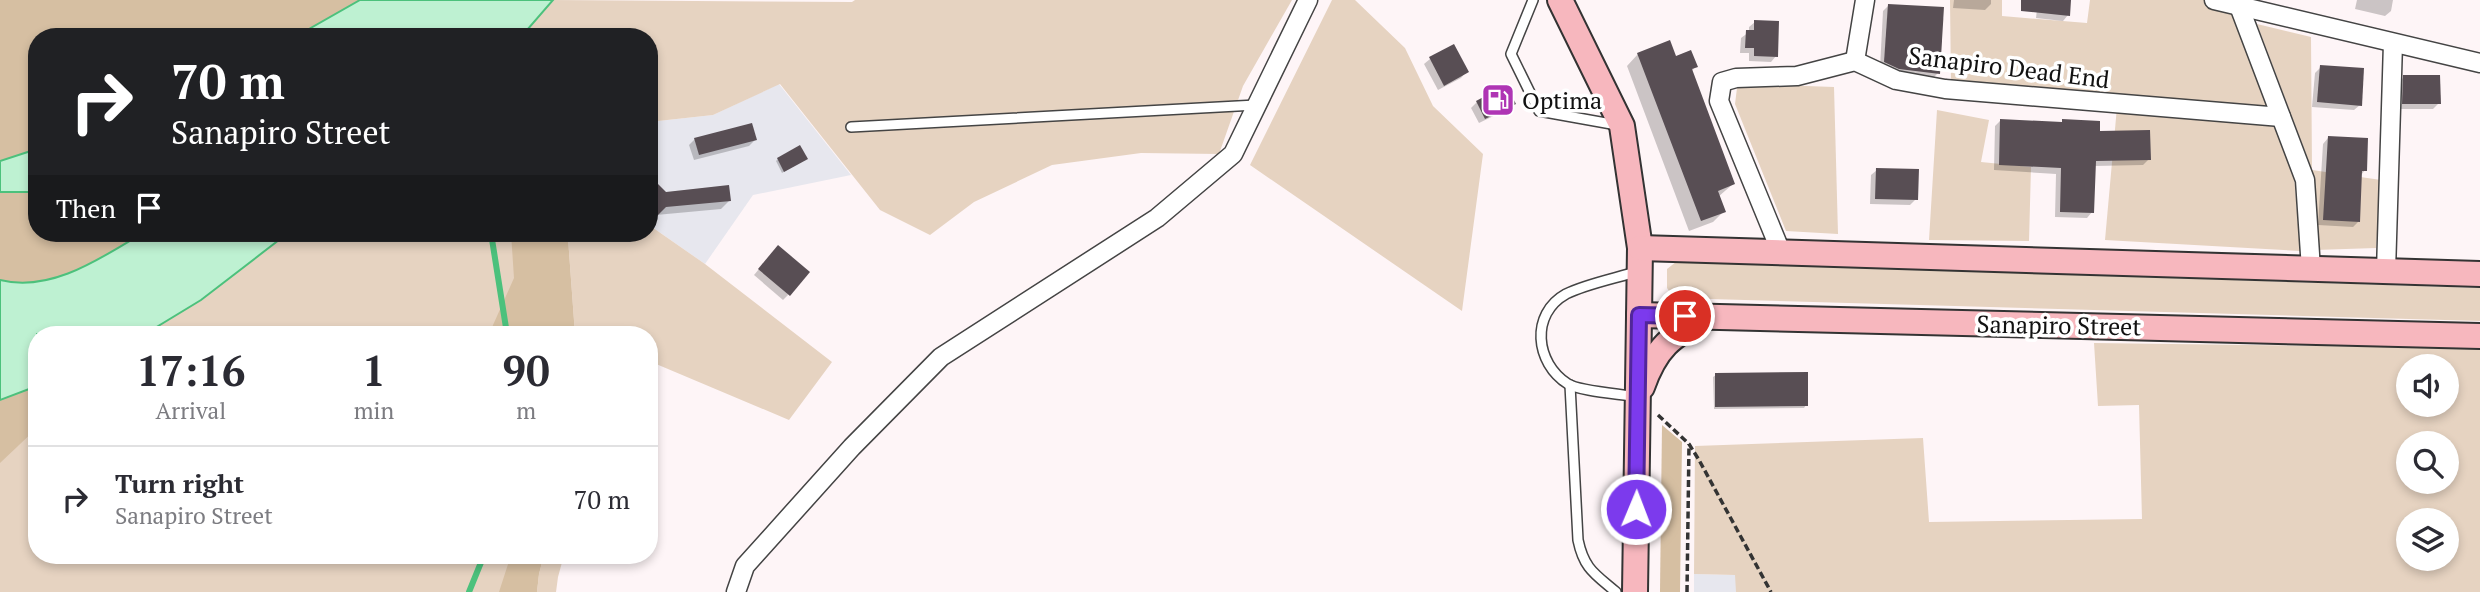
<!DOCTYPE html>
<html lang="en">
<head>
<meta charset="utf-8">
<style>
	:root { --surface:#fff; --page:#f7f7f7; --text:#2b2b33; --muted:#7c7c81; --line:#e1e1e2 }
	body { margin:0; font-family:"PT Serif",serif; background:var(--page); color:var(--text); height:100vh; display:flex; flex-direction:column; font-size:26px; white-space:nowrap }
	* { box-sizing:border-box; margin:0 }
	p { font-size:23px; color:var(--muted) }
	.icon { flex:none; width:38px; height:38px; fill:none; stroke:currentColor; stroke-width:2; stroke-linecap:round; stroke-linejoin:round }
	.map { position:relative; flex:1; overflow:hidden }
	.side { position:absolute; left:28px; top:326px; width:630px; height:238px; display:flex; flex-direction:column; background:var(--surface); border-radius:28px; box-shadow:0 4px 10px #0003 }
	.side>* { flex:none }
	.hud { position:absolute; left:28px; top:28px; width:630px; height:214px; border-radius:28px; box-shadow:0 4px 10px #0003; background:#202124; color:#fff; overflow:hidden }
	.controls { position:absolute; left:2396px; top:354px; display:grid; gap:14px }
	.controls a { display:grid; place-items:center; width:63px; height:63px; border-radius:50%; background:var(--surface); box-shadow:0 4px 10px #0003; font-size:35px }
	.pin { position:absolute; display:grid; place-items:center; width:60px; height:60px; color:#fff; margin:-30px; border:4px solid #fff; border-radius:50%; box-shadow:0 2px 7px #0007 }
	.me { position:absolute; width:77px; margin:-38px; rotate:1deg; stroke-linejoin:round; filter:drop-shadow(0 0 5px #0008) }
	.turn { display:flex; align-items:center; gap:24px; height:147px; padding:0 28px; font-size:32px }
	.turn .icon { width:91px; height:91px; stroke-width:2.5 }
	.turn b { display:block; font-size:49px; line-height:60px }
	.then { display:flex; align-items:center; height:66px; padding:0 28px; background:#0003; gap:14px; font-size:26px }
	.eta { display:flex; justify-content:space-evenly; align-items:center; height:119px; text-align:center }
	.eta b { font-size:42px; font-weight:700; line-height:49px }
	ul { padding:0; list-style:none }
	li { display:flex; align-items:center; gap:21px; height:105px; padding:0 28px; border-top:2px solid var(--line) }
	li div { flex:1 }
	li b { display:block; font-size:26px }
	li em { font-style:normal }
	.map>svg:first-child { display:block }
	.industrial { fill:#e7e7ee }
	.green { fill:#e6d3c1; fill-rule:evenodd }
	.forest { fill:#d6bfa2 }
	.water { fill:#bef1d2; stroke:#4cc17c; stroke-width:2 }
	.shadow { fill:#0003 }
	.lines { fill:none; stroke-linecap:round; stroke-linejoin:round }
	.stream { stroke:#4cc17c; stroke-width:6 }
	.building { fill:#584e54 }
	.service-casing { stroke:#444; stroke-width:12 }
	.minor-casing { stroke:#444; stroke-width:21 }
	.secondary-casing { stroke:#333; stroke-width:28 }
	.path { stroke:#333; stroke-width:3.5; stroke-dasharray:7 3.5; stroke-linecap:butt }
	.service { stroke:#fff; stroke-width:9 }
	.minor { stroke:#fff; stroke-width:18 }
	.secondary { stroke:#f7b7be; stroke-width:24 }
	.route-casing { stroke:#51269a; stroke-width:18 }
	.route { stroke:#7c3aed; stroke-width:12 }
	.labels { text-anchor:middle; dominant-baseline:central; stroke-width:7; stroke-linejoin:round; paint-order:stroke }
	.street-label { font-size:24px; fill:#111; stroke:#fff }
	.poi-label { font-size:24px; fill:#111; stroke:#fff; text-anchor:start }
</style>
</head>
<body>
<div class="map">
<svg width="2480" height="592" viewBox="0 0 2480 592">
	<rect width="100%" height="100%" fill="#fef5f7"/>
	<g class="industrial">
		<polygon points="779,84 851,175 753,195 705,264 649,225 649,122 713,115"/>
		<polygon points="1694,574 1736,575 1736,592 1694,592"/>
	</g>
	<g class="green">
		<polygon points="553,0 852,2 855,0 1292,0 1243,86 1219,154 1141,153 1052,165 974,202 930,235 880,210 780,84 713,115 649,122 649,37 521,37"/>
		<polygon points="1332,0 1355,0 1405,48 1433,106 1483,154 1462,311 1250,165"/>
		<polygon points="1950,0 2002,0 2002,16 2087,23 2090,0 2206,0 2235,6 2275,112 1951,84"/>
		<polygon points="2257,24 2311,37 2312,170 2381,180 2376,248 2315,250 2312,170"/>
		<polygon points="1748,84 1834,87 1838,234 1786,231 1735,104 1737,88"/>
		<polygon points="2117,107 2273,119 2294,175 2300,251 2105,240"/>
		<polygon points="1937,110 1989,120 1981,162 2031,167 2029,241 1929,240"/>
		<polygon points="649,225 705,264 832,362 789,420 649,361 649,334 575,334 568,238 566,233 649,233"/>
		<polygon points="288,233 534,233 544,334 145,334 201,300"/>
		<polygon points="1676,262 2480,288 2480,321 1674,298 1667,288 1667,269"/>
		<path d="M2094,343L2480,348V592H1736L1735,575L1694,574L1695,446L1923,438L1929,522L2142,519L2139,405L2098,406ZM2408,366H2446V404H2408ZM2408,443H2446V481H2408ZM2408,520H2446V558H2408Z"/>
		<polygon points="37,386 37,555 522,555 517,592 0,592 0,400"/>
		<polygon points="544,555 564,555 558,577 556,592 537,592 539,574"/>
	</g>
	<g class="forest">
		<polygon points="0,0 360,0 295,37 37,37 37,149 0,161"/>
		<path d="M0,192H37V233H143C101,258 51,293 0,280Z"/>
		<polygon points="511,233 566,233 568,238 575,334 489,334 514,278"/>
		<polygon points="37,386 37,428 0,463 0,400"/>
		<polygon points="1662,425 1682,442 1680,592 1660,592"/>
		<polygon points="511,555 544,555 539,574 537,592 499,592"/>
	</g>
	<g class="water">
		<polygon points="360,0 553,0 521,37 295,37"/>
		<polygon points="37,149 37,192 0,192 0,161"/>
		<path d="M143,233H288L201,300L145,334H37V386L0,400V280C51,293 101,258 143,233Z"/>
	</g>
	<g class="shadow">
		<polygon points="1954,0 1991,0 1991,4 1985,10 1953,8"/>
		<polygon points="2038,0 2069,0 2068,15 2063,21 2036,18"/>
		<polygon points="2357,0 2393,0 2391,11 2385,16 2355,9"/>
		<polygon points="1889,5 1938,73 1933,78 1880,68 1883,11"/>
		<polygon points="1755,22 1776,56 1771,62 1749,61 1749,53 1740,53 1741,38 1749,32 1749,27"/>
		<polygon points="1638,54 1676,58 1696,66 1691,72 1733,184 1718,197 1724,211 1713,222 1689,231 1627,66"/>
		<polygon points="1430,59 1466,72 1461,78 1438,90 1424,64"/>
		<polygon points="2321,67 2360,105 2354,110 2312,107 2315,73"/>
		<polygon points="2404,77 2439,103 2433,109 2398,109 2398,83"/>
		<polygon points="1506,88 1514,103 1508,109 1479,123 1471,108 1477,102"/>
		<polygon points="2000,121 2060,124 2063,121 2098,133 2149,159 2143,165 2094,166 2092,212 2087,218 2055,217 2056,174 1994,170 1995,126"/>
		<polygon points="2328,138 2365,170 2361,175 2358,222 2353,227 2318,225 2323,144"/>
		<polygon points="695,139 755,140 749,146 694,160 689,145"/>
		<polygon points="649,157 653,158 649,177"/>
		<polygon points="778,159 806,159 782,173 776,161"/>
		<polygon points="1877,170 1916,199 1910,205 1870,204 1871,175"/>
		<polygon points="665,194 729,201 721,209 656,215"/>
		<polygon points="773,252 788,295 783,300 754,275"/>
		<polygon points="1716,375 1806,405 1804,408 1714,409 1713,377"/>
	</g>
	<g class="lines">
		<g class="stream">
			<polyline points="491,233 507,334"/>
			<polyline points="469,592 484,555"/>
		</g>
	</g>
	<g class="building">
		<polygon points="2021,0 2071,0 2070,16 2021,11"/>
		<polygon points="1888,4 1944,7 1940,74 1899,69 1884,62"/>
		<polygon points="1754,20 1779,21 1778,57 1754,56 1754,48 1745,48 1746,30 1754,30"/>
		<polygon points="1670,40 1676,56 1691,50 1698,67 1692,69 1735,184 1718,191 1726,212 1701,221 1637,53"/>
		<polygon points="1454,44 1469,72 1444,86 1429,57"/>
		<polygon points="2320,65 2364,68 2362,106 2317,102"/>
		<polygon points="2403,75 2440,75 2441,104 2402,104"/>
		<polygon points="1506,85 1516,104 1485,119 1476,101"/>
		<polygon points="2000,119 2062,122 2062,119 2100,121 2100,131 2150,130 2151,160 2096,161 2094,213 2060,212 2061,168 1999,165"/>
		<polygon points="752,123 757,140 699,155 694,138"/>
		<polygon points="2328,136 2368,138 2367,171 2362,171 2360,222 2323,220"/>
		<polygon points="800,145 808,159 784,172 777,158"/>
		<polygon points="1876,168 1919,169 1918,200 1875,199"/>
		<polygon points="649,175 666,192 729,185 731,201 666,207 649,224"/>
		<polygon points="778,245 810,272 790,296 758,269"/>
		<polygon points="1808,372 1808,406 1715,407 1715,373"/>
	</g>
	<g class="lines">
		<defs>
			<g id="service">
				<polyline points="1533,0 1511,54 1539,111 1617,125"/>
				<polyline points="851,127 1256,105"/>
				<path d="M1570,385L1578,540C1584,569 1595,574 1616,592"/>
				<path d="M1637,397C1621,394 1579,391 1568,384C1535,363 1530,314 1566,294C1586,284 1617,278 1639,271"/>
			</g>
			<g id="minor">
				<polyline points="2214,0 2480,63"/>
				<polyline points="2239,6 2305,180 2311,269"/>
				<polyline points="1855,61 1865,0"/>
				<polyline points="1781,252 1719,101 1722,82 1736,78 1797,76 1855,61 1896,80 1945,89 2281,117"/>
				<polyline points="2386,271 2393,43"/>
				<polyline points="736,592 745,566 852,447 941,357 1157,218 1233,154 1308,0"/>
			</g>
			<g id="secondary">
				<polyline points="1560,0 1622,126 1640,248 1635,592"/>
				<polyline points="1640,248 2480,274"/>
				<polyline points="1639,315 2480,336"/>
				<path d="M1642,387C1656,347 1671,336 1707,317"/>
			</g>
		</defs>
		<use href="#service" class="service-casing"/>
		<use href="#minor" class="minor-casing"/>
		<use href="#secondary" class="secondary-casing"/>
		<g class="path">
			<polyline points="1658,415 1689,444 1699,460 1771,592"/>
			<polyline points="1687,592 1689,444"/>
		</g>
		<use href="#service" class="service"/>
		<use href="#minor" class="minor"/>
		<use href="#secondary" class="secondary"/>
	</g>
	<g class="lines">
		<defs>
			<polyline id="route" points="1636,509 1639,315 1685,316"/>
		</defs>
		<use href="#route" class="route-casing"/>
		<use href="#route" class="route"/>
	</g>
	<defs>
		<symbol id="fuel-square" viewBox="-11 -11 22 22"><rect x="-9" y="-9" width="18" height="18" rx="4" fill="#af35b4" stroke="#fff"/><path d="M-5.5-6h7V0h2V4h1.3V-2.5L3-4.5l.8-.8L6-3V5H2.5V1h-1V6h-7ZM-4.2-4.7v3.2H.2V-4.7Z" fill="#fff"/></symbol>
	</defs>
	<g fill-rule="evenodd">
		<use href="#fuel-square" x="1479" y="81" width="38" height="38"/>
	</g>
	<g class="labels">
		<g class="street-label">
			<text transform="translate(2009 67) rotate(7)">Sanapiro Dead End</text>
			<text transform="translate(2059 325) rotate(1)">Sanapiro Street</text>
		</g>
		<g class="poi-label">
			<text x="1522" y="100">Optima</text>
		</g>
	</g>
</svg>
<div class="controls">
<a><svg class="icon" aria-label="sound" viewBox="0 0 24 24"><path d="M4 9h4l5-4v14l-5-4H4zM17 9q2 3 0 6"/></svg></a>
<a><svg class="icon" aria-label="search" viewBox="0 0 24 24"><circle cx="10" cy="10" r="6"/><path d="M15 15l6 6"/></svg></a>
<a><svg class="icon" aria-label="layers" viewBox="0 0 24 24"><path d="M12 4l9 5-9 5-9-5zM3 14l9 5 9-5"/></svg></a>
</div>
<div class="pin" style="left:1685px;top:316px;background:#d93025"><svg class="icon" aria-label="arrive" viewBox="0 0 24 24"><path d="M6 21V4h12l-3 4 3 4H6"/></svg></div>
<svg class="me" style="left:1636px;top:509px" viewBox="-20 -20 40 40"><circle r="17" fill="#7c3aed" stroke="#fff" stroke-width="3"/><path d="M0-11L8 9 0 5-8 9z" fill="#fff"/></svg>
<div class="hud">
<div class="turn"><svg class="icon" aria-label="right" viewBox="0 0 24 24"><path d="M7 20v-9h11M14 6l5 5-5 5"/></svg><div><b>70 m</b>Sanapiro Street</div></div>
<div class="then">Then<svg class="icon" aria-label="arrive" viewBox="0 0 24 24"><path d="M6 21V4h12l-3 4 3 4H6"/></svg></div>
</div>
<section class="side">
<div class="eta">
<div><b>17:16</b><p>Arrival</p></div>
<div><b>1</b><p>min</p></div>
<div><b>90</b><p>m</p></div>
</div>
<ul>
<li><svg class="icon" aria-label="right" viewBox="0 0 24 24"><path d="M7 20v-9h11M14 6l5 5-5 5"/></svg><div><b>Turn right</b><p>Sanapiro Street</p></div><em>70 m</em></li>
</ul>
</section>
</div>
</body>
</html>
